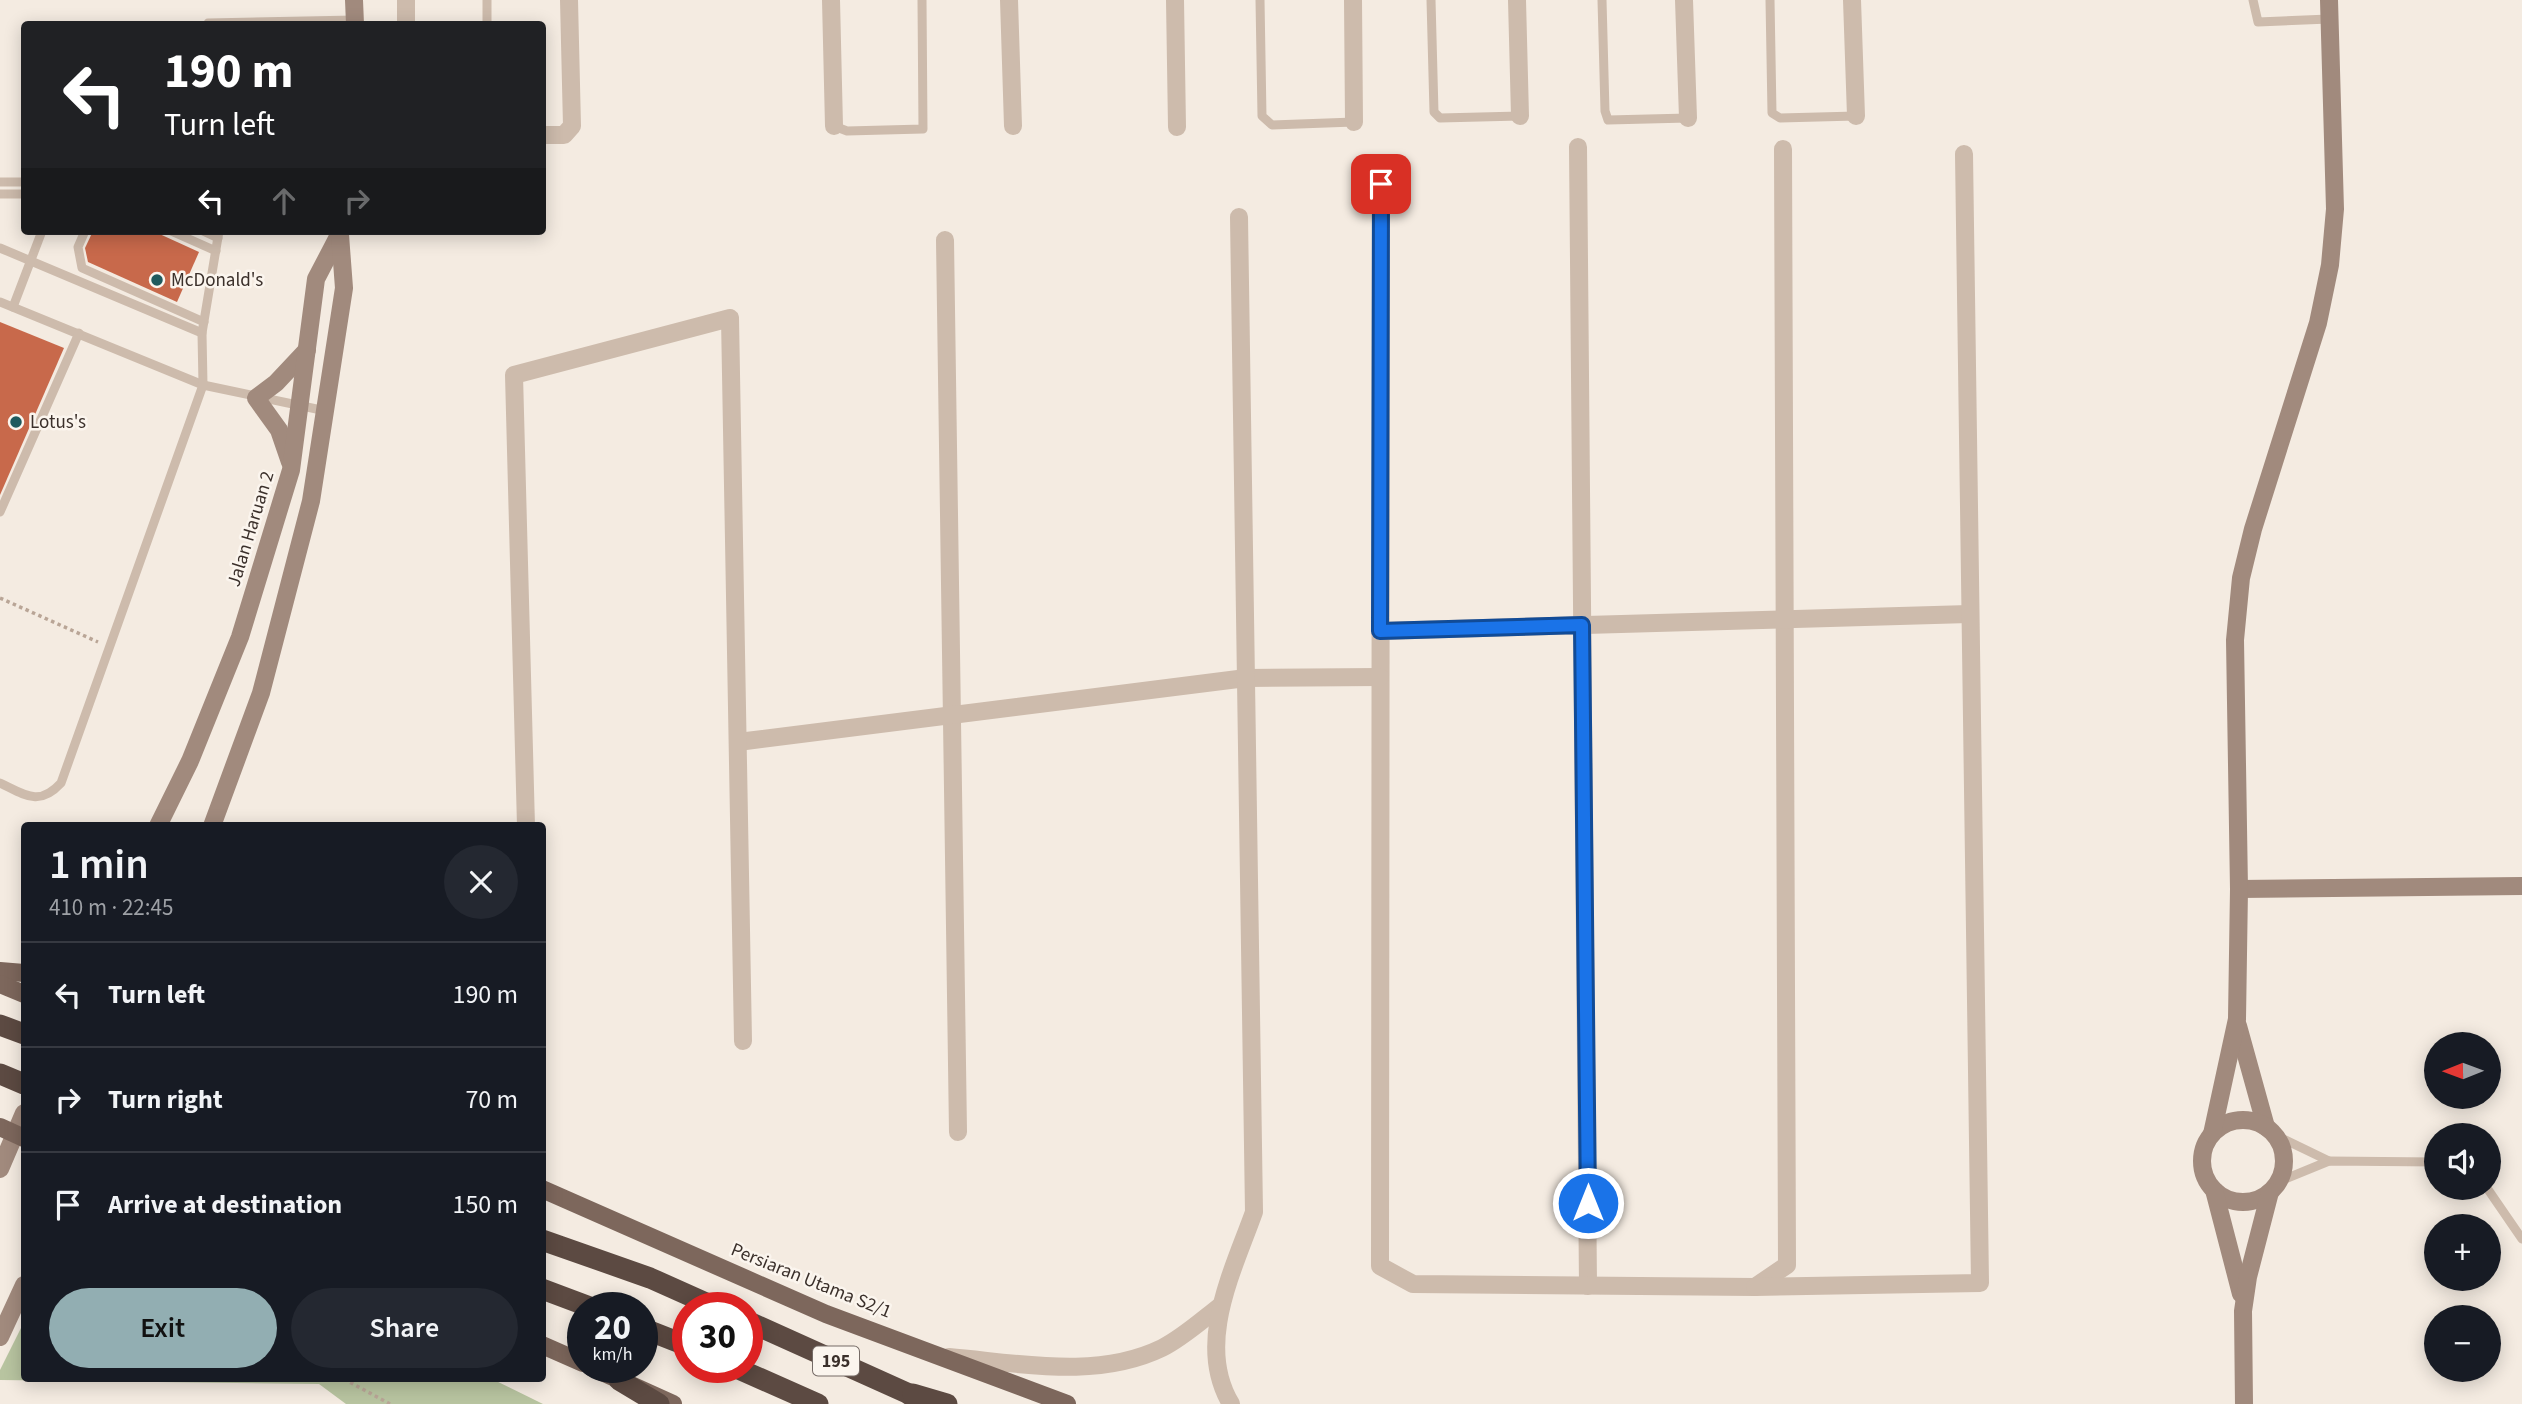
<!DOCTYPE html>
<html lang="en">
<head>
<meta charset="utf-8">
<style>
	:root { --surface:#171b24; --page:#242831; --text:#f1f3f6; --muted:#9ea1a6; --line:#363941; --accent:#92aeb2 }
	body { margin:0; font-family:"Source Sans 3",sans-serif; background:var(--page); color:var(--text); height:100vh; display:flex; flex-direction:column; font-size:26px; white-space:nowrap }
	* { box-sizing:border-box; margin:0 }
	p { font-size:23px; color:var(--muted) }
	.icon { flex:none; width:38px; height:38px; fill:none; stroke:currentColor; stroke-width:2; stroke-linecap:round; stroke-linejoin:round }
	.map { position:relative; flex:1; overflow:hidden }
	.panel { position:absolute; left:21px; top:822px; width:525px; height:560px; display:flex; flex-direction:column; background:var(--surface); border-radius:7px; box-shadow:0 4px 18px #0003 }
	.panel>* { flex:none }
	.top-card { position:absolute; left:21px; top:21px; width:525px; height:214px; border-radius:7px; box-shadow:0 4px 18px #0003; background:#202124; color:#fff; overflow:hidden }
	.needle { width:46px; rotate:269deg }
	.tools { position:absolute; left:2424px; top:1032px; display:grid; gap:14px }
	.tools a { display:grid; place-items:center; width:77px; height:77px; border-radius:50%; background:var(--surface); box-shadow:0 4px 18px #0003; font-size:35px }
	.speed { position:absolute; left:567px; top:1292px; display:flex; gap:14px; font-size:35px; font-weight:700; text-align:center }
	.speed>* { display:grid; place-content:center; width:91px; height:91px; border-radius:50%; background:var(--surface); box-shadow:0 4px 18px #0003; line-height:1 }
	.speed small { font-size:18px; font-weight:400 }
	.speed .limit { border:10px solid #d22; background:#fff; color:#111 }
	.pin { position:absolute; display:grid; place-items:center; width:60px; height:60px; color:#fff; margin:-30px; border-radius:14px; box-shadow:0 4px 10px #0006 }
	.me { position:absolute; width:77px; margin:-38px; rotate:0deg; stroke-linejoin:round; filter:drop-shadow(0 0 5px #0008) }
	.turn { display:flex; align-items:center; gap:24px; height:147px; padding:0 28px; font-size:32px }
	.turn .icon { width:91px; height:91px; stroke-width:2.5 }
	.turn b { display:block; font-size:49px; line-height:60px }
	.lanes { display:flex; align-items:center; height:66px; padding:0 28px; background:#0003; justify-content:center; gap:35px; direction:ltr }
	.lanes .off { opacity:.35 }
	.round { display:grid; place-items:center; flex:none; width:74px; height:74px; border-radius:37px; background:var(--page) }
	.summary { display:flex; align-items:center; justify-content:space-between; height:119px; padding:0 28px }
	h1 { font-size:42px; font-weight:600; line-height:52px }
	.action { display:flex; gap:14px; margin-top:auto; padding:14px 28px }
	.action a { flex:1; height:80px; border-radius:42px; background:var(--accent); color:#111; font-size:28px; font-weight:600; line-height:80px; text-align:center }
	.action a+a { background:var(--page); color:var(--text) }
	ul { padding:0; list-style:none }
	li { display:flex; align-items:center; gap:21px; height:105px; padding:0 28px; border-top:2px solid var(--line) }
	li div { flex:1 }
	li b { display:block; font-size:26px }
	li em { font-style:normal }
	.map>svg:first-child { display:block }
	.green { fill:#b8c4a0 }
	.building { fill:#c8694b }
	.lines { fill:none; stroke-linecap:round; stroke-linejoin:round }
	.path { stroke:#b9a596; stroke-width:3.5; stroke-dasharray:3.5 3.5; stroke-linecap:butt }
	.lane { stroke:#cdbbac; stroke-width:9 }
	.street { stroke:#cdbbac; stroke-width:18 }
	.secondary { stroke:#a18a7d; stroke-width:18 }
	.primary { stroke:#7d675c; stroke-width:18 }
	.highway { stroke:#5c4a42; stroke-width:21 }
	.route-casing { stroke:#114b97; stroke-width:18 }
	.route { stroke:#1a73e8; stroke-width:12 }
	.poi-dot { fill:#1f5a5e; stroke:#fbf5ee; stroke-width:2.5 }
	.labels { text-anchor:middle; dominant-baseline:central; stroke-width:5; stroke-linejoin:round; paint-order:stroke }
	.shield { fill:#fbf5ee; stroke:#756b66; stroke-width:2 }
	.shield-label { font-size:18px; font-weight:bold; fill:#3b302b }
	.poi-label { font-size:19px; fill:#3b302b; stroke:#fbf5ee; text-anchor:start }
	.street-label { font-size:19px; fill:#3b302b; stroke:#fbf5ee }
</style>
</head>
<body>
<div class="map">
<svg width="2522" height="1404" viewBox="0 0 2522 1404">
	<rect width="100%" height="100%" fill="#f4ebe1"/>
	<polygon class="green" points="24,1322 24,1379 492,1379 543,1404 346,1404 319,1384 0,1380 0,1370"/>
	<g class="building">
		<polygon points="93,231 153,231 199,252 177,302 88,262 85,248"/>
		<polygon points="0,322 64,348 0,495"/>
	</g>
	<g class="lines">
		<g class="path">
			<polyline points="0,598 98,642"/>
			<polyline points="344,1379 390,1404"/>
		</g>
		<g class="lane">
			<polyline points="487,0 487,24"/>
			<polyline points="1260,0 1262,116 1272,125 1354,122"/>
			<polyline points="1431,0 1434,112 1440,118 1520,116"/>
			<polyline points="1602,0 1605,111 1608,120 1688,118"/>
			<polyline points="1770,0 1772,113 1780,118 1856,116"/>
			<polyline points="2253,0 2258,22 2329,19"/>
			<polyline points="208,23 355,20"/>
			<polyline points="834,126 847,131 923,129 922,0"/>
			<polyline points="0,182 24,182"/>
			<polyline points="0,194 24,194"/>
			<polyline points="85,231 78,247 82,268 204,322"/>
			<polyline points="171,231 216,251"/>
			<polyline points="203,231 218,238"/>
			<polyline points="0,248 202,333"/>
			<polyline points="0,302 203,385 326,411"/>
			<polyline points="13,307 42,231"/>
			<polyline points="0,512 79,333"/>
			<path d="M0,783C25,795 39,807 61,783L203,385L202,333L219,231"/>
			<polyline points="2275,1135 2329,1161"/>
			<polyline points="2278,1182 2329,1161 2436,1162"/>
			<polyline points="2487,1188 2522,1239"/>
		</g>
		<g class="street">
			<polyline points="406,0 406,24"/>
			<polyline points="831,0 834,126"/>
			<polyline points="1009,0 1013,126"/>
			<polyline points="1175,0 1177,127"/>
			<polyline points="1353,0 1354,122"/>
			<polyline points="1517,0 1520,116"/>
			<polyline points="1684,0 1688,118"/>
			<polyline points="1852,0 1856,116"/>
			<polyline points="542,135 564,135 572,126 569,0"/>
			<polyline points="1578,147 1588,1286"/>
			<polyline points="1381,184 1380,1266 1413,1284 1755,1287 1787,1265 1783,149"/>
			<polyline points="945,240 958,1132"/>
			<polyline points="1380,631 1969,614"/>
			<polyline points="738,742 1246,678 1380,677"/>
			<polyline points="526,826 514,375 730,318 743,1041"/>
			<polyline points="1755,1287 1980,1283 1964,154"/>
			<path d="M949,1357C1019,1363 1096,1380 1162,1348C1182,1338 1201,1321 1219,1307"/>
			<path d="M1231,1404C1195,1344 1233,1271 1254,1212L1239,217"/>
		</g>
		<g class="secondary">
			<polyline points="354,0 355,24"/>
			<polyline points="290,462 279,430 256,398 276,383 307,350"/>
			<polyline points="158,826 190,761 240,637 291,470 316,279 340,233"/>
			<polyline points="212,826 261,693 311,501 344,288 340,235"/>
			<polyline points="2239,889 2522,886"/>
			<polyline points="2238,1026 2266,1127"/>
			<circle cx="2243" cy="1161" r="41"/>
			<polyline points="2212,1134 2237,1019 2239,889 2235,640 2241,578 2253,529 2318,323 2330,265 2335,209 2329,0"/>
			<polyline points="0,1169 24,1113"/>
			<polyline points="2214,1190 2241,1294"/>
			<polyline points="0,1337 24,1285"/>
			<polyline points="2244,1404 2243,1311 2248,1277 2270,1192"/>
		</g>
		<g class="primary">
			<polyline points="0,971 24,973"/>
			<polyline points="0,984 24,994"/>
			<polyline points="0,1127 24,1138"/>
			<polyline points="542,1189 826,1314 1067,1404"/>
			<polyline points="542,1345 583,1363"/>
			<polyline points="591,1367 673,1404"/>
		</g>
		<g class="highway">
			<polyline points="0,1025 24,1034"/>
			<polyline points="0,1074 24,1084"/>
			<polyline points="542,1240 650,1278 715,1307"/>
			<polyline points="542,1289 590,1307"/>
			<polyline points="747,1321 907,1393 924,1404"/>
			<polyline points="642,1328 688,1346"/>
			<polyline points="734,1367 818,1404"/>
			<polyline points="619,1380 659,1404"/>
			<polyline points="913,1394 947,1404"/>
		</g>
	</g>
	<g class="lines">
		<defs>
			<polyline id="route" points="1381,184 1380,631 1582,625 1588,1203"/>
		</defs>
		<use href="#route" class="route-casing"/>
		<use href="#route" class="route"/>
	</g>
	<g class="poi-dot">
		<circle cx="157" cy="280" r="7"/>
		<circle cx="16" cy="422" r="7"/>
	</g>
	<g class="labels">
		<rect class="shield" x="813" y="1346.5" width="46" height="29" rx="5"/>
		<g class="shield-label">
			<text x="836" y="1361">195</text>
		</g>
		<g class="poi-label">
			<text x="171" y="280">McDonald's</text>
			<text x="30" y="422">Lotus's</text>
		</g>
		<g class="street-label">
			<text transform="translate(251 529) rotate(-73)">Jalan Haruan 2</text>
			<text transform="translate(811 1281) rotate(22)">Persiaran Utama S2/1</text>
		</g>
	</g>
</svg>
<div class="tools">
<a><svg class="needle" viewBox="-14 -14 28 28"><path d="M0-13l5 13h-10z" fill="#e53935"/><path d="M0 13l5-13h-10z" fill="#9ea1a6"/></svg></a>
<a><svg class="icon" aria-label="sound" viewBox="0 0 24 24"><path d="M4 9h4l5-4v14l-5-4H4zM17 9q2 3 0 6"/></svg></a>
<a>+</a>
<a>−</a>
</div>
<div class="speed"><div>20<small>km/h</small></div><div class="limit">30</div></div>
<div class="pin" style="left:1381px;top:184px;background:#d93025"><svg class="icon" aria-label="arrive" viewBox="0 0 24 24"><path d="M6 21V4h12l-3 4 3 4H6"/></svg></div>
<svg class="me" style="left:1588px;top:1203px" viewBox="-20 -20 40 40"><circle r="17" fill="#1a73e8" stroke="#fff" stroke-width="3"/><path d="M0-11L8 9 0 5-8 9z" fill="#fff"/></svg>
<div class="top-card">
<div class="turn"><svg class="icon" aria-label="left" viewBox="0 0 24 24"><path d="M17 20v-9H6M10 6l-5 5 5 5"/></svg><div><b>190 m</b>Turn left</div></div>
<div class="lanes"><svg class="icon" aria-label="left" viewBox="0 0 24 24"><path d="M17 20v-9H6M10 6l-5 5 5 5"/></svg><svg class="icon off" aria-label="ahead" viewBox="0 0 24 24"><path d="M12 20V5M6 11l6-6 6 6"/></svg><svg class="icon off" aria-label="right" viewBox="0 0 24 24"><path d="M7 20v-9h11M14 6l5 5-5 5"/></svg></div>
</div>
<section class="panel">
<div class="summary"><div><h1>1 min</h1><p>410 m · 22:45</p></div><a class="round"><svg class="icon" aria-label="close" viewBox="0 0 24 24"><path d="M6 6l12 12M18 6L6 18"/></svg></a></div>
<ul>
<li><svg class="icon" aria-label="left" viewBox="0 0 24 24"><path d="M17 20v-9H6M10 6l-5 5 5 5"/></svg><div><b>Turn left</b></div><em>190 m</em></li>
<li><svg class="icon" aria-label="right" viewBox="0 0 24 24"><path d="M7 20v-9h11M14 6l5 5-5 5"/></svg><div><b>Turn right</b></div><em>70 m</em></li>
<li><svg class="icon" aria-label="arrive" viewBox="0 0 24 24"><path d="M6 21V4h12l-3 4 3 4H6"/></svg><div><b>Arrive at destination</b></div><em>150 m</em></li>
</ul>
<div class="action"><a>Exit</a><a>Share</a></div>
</section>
</div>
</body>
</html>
